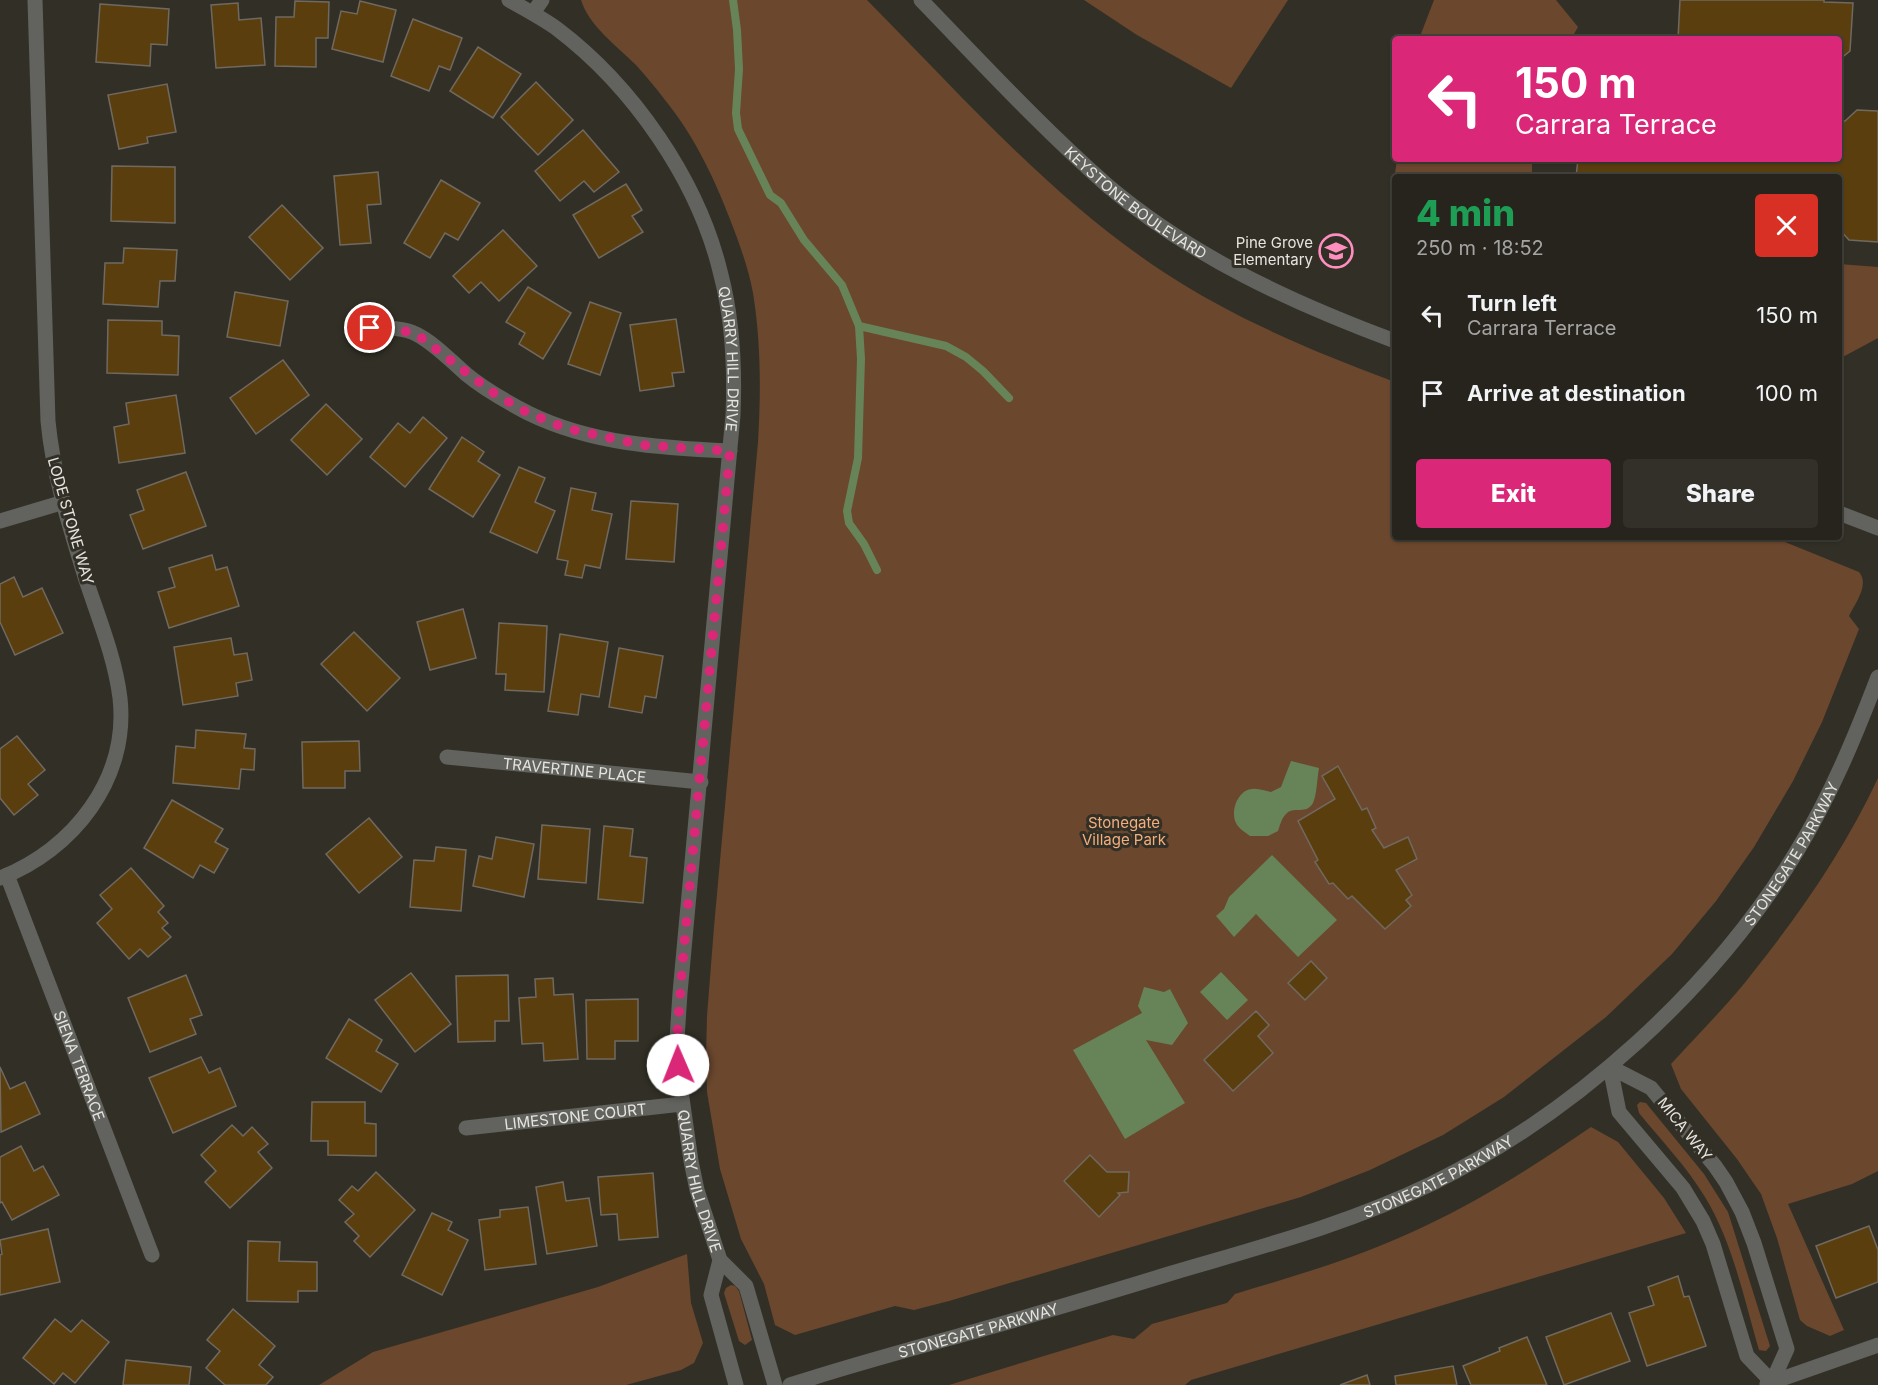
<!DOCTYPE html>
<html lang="en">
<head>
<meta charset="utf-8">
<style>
	:root { --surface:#26241c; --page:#323029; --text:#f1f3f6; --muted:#a4a4a3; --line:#42413b; --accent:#db2777 }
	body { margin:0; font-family:Inter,sans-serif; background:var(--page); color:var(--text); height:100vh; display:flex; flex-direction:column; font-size:22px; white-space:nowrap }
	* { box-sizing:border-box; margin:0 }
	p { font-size:20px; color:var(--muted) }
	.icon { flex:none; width:33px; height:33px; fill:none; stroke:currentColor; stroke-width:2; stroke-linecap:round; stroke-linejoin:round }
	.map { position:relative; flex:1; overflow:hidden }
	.side { position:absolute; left:1392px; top:174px; width:450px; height:366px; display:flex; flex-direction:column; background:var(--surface); border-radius:6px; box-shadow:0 2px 4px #0004,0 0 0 2px var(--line) }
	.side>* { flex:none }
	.guide { position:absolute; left:1392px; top:36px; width:450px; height:126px; border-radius:6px; box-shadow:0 2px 4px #0004,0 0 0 2px var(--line); background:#db2777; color:#fff; overflow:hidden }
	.pin { position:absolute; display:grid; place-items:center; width:51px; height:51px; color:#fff; margin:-26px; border:3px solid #fff; border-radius:50%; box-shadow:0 2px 6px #0007 }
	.me { position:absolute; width:66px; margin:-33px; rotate:359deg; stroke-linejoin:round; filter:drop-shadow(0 0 4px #0008) }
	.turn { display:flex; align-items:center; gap:21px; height:126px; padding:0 24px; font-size:27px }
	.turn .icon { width:78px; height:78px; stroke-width:2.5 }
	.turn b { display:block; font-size:42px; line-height:51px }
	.round { display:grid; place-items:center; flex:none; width:63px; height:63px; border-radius:6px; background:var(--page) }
	.headline { display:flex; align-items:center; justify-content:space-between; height:102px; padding:0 24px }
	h1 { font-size:36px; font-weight:800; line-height:45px; color:#1e9e55 }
	.action { display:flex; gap:12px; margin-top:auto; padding:12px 24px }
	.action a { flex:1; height:69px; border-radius:6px; background:var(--accent); color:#fff; font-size:24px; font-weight:800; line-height:69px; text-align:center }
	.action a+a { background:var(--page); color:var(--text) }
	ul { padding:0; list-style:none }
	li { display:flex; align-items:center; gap:18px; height:78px; padding:0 24px }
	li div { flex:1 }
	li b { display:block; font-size:22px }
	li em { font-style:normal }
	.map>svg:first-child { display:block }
	.green { fill:#6b472e }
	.water { fill:#678458 }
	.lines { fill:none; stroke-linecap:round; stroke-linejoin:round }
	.stream { stroke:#678458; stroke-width:8 }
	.building { fill:#5b3e0e; stroke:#706960; stroke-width:1.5 }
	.minor { stroke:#62635e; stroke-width:15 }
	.route { stroke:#db2777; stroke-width:10; stroke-dasharray:0 18 }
	.labels { text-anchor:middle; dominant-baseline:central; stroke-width:6; stroke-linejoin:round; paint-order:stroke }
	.street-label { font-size:15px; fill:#e6e4df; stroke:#323026 }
	.poi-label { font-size:15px; fill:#e6e4df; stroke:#323026; text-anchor:end }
	.park-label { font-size:15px; fill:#f4ae7e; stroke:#323026 }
</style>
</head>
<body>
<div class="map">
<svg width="1878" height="1385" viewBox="0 0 1878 1385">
	<rect width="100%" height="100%" fill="#323026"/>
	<g class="green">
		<path d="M581,0H867C962,96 1052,199 1165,273C1237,320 1315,352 1395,382V537H1782L1785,542L1859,572C1870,585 1855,603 1849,616L1859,629L1822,722L1793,781L1754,847L1716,901L1672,954L1606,1017L1504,1097L1443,1135L1370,1170L1301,1197L949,1301L914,1310L895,1306L795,1335L775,1325L764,1284L741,1239L720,1169L707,1092L706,1055L707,1016L714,927L758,442C761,392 761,342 753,293C749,271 741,248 733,227C716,182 696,138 665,100C656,88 646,76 636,65C617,46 589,26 581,0Z"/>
		<polygon points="1084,0 1288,0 1231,88 1137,35"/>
		<polygon points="1434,0 1556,0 1578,27 1571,39 1419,39"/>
		<polygon points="1397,159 1532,159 1532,177 1398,177 1395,174"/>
		<polygon points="1839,264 1878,267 1878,338 1839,359"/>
		<path d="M1878,778V1171L1852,1184L1788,1204L1844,1330L1830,1336L1807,1326L1800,1320L1777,1238L1761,1194L1737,1159L1681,1089L1671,1064C1699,1033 1729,1004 1754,971C1801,912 1846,847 1878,778Z"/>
		<path d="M1640,1102L1646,1103L1704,1174L1728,1212L1770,1346L1766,1351L1759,1350C1744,1299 1733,1243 1705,1197C1687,1167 1661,1140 1639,1113L1637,1105Z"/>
		<path d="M1591,1127L1618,1142L1664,1198L1686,1233L1191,1380L1185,1385H949L1113,1335L1134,1339L1152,1324L1227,1303L1235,1294C1298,1275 1363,1256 1423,1227C1483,1199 1537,1164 1591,1127Z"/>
		<polygon points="687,1254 691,1303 703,1343 694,1363 681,1370 626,1385 319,1385 373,1352 598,1287"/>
		<polygon points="731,1285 735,1286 739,1291 752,1340 745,1345 739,1341 724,1293 726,1288"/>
	</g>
	<g class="water">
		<path d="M1291,761L1319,768C1317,779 1317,794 1313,803C1306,815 1295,806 1287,813C1282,817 1280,825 1278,831L1268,836H1250C1245,832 1238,828 1236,823C1230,811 1238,790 1252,789C1258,788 1265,791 1271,792L1281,787Z"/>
		<polygon points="1272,855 1337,920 1298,957 1256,914 1234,937 1216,916 1224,909 1229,897"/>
		<polygon points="1221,972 1248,1000 1227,1020 1200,992"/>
		<polygon points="1144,987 1164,992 1170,989 1188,1023 1172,1045 1146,1040 1185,1103 1125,1139 1073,1050 1142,1013 1138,1006"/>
	</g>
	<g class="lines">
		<g class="stream">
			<polyline points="733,0 737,30 739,69 736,113 738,129 770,195 781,203 804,240 842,285 859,326 861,359 858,458 847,511 849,523 864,544 877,570"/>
			<polyline points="859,326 946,346 966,357 983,371 1009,398"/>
		</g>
	</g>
	<g class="building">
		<polygon points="1680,0 1824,0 1824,2 1853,3 1850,51 1839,60 1839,39 1678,39"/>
		<polygon points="295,1 329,2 328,38 316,38 316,67 275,66 276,17 294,17"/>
		<polygon points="360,1 396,10 383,62 332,49 341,11 357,14"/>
		<polygon points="238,3 239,20 261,18 265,65 216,68 211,5"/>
		<polygon points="100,4 169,9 167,45 151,44 150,66 96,62"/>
		<polygon points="413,19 462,38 450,70 439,66 429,91 391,76"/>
		<polygon points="478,47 521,74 493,118 450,91"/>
		<polygon points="536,82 573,120 538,155 501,117"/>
		<polygon points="167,84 176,132 147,137 148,143 119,149 108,95"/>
		<polygon points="1857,110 1878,111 1878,242 1849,240 1839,229 1839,177 1576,177 1578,159 1839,159 1839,121 1845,121"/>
		<polygon points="583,130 619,172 594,192 584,181 560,201 535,171"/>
		<polygon points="112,166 175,167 175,223 111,221"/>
		<polygon points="378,172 381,204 367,205 371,243 340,245 334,176"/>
		<polygon points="441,180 480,203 458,240 445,233 430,258 404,243"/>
		<polygon points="626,184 642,210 632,216 643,232 599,258 573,215"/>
		<polygon points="282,205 323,248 290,280 249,237"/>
		<polygon points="503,230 537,266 499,301 481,282 469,293 453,276"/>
		<polygon points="124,248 177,250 175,281 160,281 158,307 103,304 105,263 123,263"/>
		<polygon points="528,287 571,313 543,359 519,344 525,333 506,322"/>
		<polygon points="235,292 288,301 280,346 227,337"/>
		<polygon points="590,302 621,313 600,375 568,364"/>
		<polygon points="676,319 684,372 672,373 674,386 640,391 630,325"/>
		<polygon points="108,320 162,321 162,335 179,336 178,375 107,373"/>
		<polygon points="283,360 309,395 256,434 230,398"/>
		<polygon points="176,395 185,453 119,463 114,427 129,424 126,403"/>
		<polygon points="326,404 362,439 327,475 291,440"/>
		<polygon points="423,417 447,438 405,487 370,457 398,423 410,433"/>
		<polygon points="462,437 484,452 478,461 500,475 473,517 429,489"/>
		<polygon points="519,467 545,478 535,502 555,511 537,553 490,532"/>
		<polygon points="186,472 206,526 143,549 130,515 144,510 137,490"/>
		<polygon points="571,488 596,493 592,510 612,514 600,568 585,565 582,578 565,575 568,561 557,559"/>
		<polygon points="631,501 678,504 674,562 626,559"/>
		<polygon points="212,555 216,570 227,567 239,606 169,628 158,592 175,587 169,568"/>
		<polygon points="14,577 23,597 42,588 63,633 15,655 0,622 0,584"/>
		<polygon points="463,609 476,658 430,670 417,622"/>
		<polygon points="499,623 547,626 544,692 505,690 506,674 496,674"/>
		<polygon points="354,632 400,678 367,711 321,664"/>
		<polygon points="560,634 608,642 599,697 581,694 578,715 548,711"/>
		<polygon points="231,638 234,655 247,653 252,680 236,683 238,696 183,705 174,647"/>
		<polygon points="619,648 663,656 656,698 645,696 642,713 609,707"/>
		<polygon points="196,730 246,734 244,748 255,749 254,770 241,769 239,789 173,783 176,746 195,748"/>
		<polygon points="17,736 45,770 28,784 38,795 14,815 0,798 0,749"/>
		<polygon points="359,741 360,771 345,771 345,788 303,788 302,742"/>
		<polygon points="1338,766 1362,810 1367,808 1376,828 1372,830 1384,848 1408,837 1417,859 1396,870 1412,895 1406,900 1411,906 1385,929 1352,896 1348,899 1333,883 1329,884 1315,862 1318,860 1298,821 1335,799 1322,776"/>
		<polygon points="172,800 223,829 215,842 228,849 214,873 200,865 193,878 144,848"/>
		<polygon points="369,818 402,857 359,893 326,854"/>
		<polygon points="542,825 590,829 586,883 538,879"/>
		<polygon points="604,826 633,829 630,856 647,858 643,903 598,899"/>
		<polygon points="496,837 534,844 524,897 473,886 479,856 492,859"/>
		<polygon points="436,847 466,850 461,911 410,907 414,860 434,861"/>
		<polygon points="131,868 164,906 158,912 168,923 162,928 171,937 148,957 140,949 129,959 97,923 112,909 100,895"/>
		<polygon points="1311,961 1327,978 1305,1000 1288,983"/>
		<polygon points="411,973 451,1024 415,1052 375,1000"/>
		<polygon points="186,975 202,1015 190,1019 196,1034 150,1052 128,998"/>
		<polygon points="508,975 509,1021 495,1021 495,1041 458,1042 456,976"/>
		<polygon points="553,978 554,995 573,994 578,1059 544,1061 543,1043 522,1044 519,998 536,997 535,979"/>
		<polygon points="638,999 638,1041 615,1041 615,1059 587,1059 586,1000"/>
		<polygon points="1256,1011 1269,1025 1258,1036 1273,1053 1233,1091 1204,1060"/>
		<polygon points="349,1019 382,1040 376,1051 398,1064 381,1092 326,1058"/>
		<polygon points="201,1057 209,1073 220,1068 236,1106 173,1133 149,1078"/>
		<polygon points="0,1067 10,1089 25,1082 40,1114 1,1132"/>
		<polygon points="312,1102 365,1102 365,1123 376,1124 376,1156 328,1155 328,1141 311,1141"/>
		<polygon points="232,1125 243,1136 252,1127 268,1144 258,1152 272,1168 230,1208 205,1182 216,1171 201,1155"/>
		<polygon points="21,1146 34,1171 43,1166 59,1195 12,1220 2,1202 0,1203 0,1157"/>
		<polygon points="1090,1155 1107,1172 1129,1172 1128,1192 1118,1193 1120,1195 1099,1217 1064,1181"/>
		<polygon points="376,1172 415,1210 370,1257 354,1241 359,1236 345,1222 354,1214 339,1200 352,1186 358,1191"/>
		<polygon points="653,1173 658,1237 619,1240 617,1214 601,1215 598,1177"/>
		<polygon points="563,1182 566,1201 589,1198 597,1246 547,1254 536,1187"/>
		<polygon points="528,1207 536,1264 485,1270 479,1220 500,1217 500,1210"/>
		<polygon points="432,1213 452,1222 448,1230 468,1240 442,1295 402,1275"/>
		<polygon points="1869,1226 1878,1250 1878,1282 1836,1298 1816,1246"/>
		<polygon points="48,1229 60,1282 0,1295 0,1255 2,1254 0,1240"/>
		<polygon points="248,1241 280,1242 279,1261 317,1262 317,1291 298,1291 298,1302 247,1301"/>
		<polygon points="1678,1276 1684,1297 1689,1296 1706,1346 1647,1366 1629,1313 1654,1305 1648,1287"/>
		<polygon points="233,1309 275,1346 259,1365 273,1377 266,1385 225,1385 206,1368 220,1351 207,1340"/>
		<polygon points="1611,1313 1630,1361 1564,1385 1546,1337"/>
		<polygon points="55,1319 71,1332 82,1320 109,1342 75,1383 63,1373 54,1384 23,1358"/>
		<polygon points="1527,1337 1547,1385 1471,1385 1463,1366 1500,1351 1499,1348"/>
		<polygon points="126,1360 191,1367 189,1385 123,1385"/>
		<polygon points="1453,1366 1457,1385 1396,1385 1395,1376"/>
		<polygon points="1367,1375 1370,1385 1340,1385"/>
	</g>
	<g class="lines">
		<g class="minor">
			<path id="s1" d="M509,0C525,9 542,18 556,28C633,86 699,181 721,275C733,321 735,367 733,415L680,993L677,1039L680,1084L691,1161L697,1190L720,1260L746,1286L775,1385"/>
			<path id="s2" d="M921,0C982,63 1042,128 1108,186C1192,257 1293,303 1395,341"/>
			<polyline points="533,13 542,0"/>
			<path d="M370,328C384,328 403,327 416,334C434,343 450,360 466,374C484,389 507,402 528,413C591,444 661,448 730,451"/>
			<polyline points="1839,513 1878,528"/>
			<polyline points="0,521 64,502"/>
			<path id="s3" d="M447,757L701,782"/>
			<path id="s4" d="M7,875L152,1255"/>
			<path d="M0,878C73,850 129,779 120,698C115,658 99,619 86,580C70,528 53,475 48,421L35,0"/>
			<polygon points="1610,1067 1651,1088 1715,1166 1726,1182 1742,1212 1754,1243 1787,1349 1772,1382 1747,1356 1713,1244 1703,1221 1683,1188 1619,1112"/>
			<path id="s5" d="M466,1128L682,1104"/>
			<polyline points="720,1260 711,1295 736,1385"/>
			<polyline points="1767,1384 1878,1345"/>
			<path id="s6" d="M790,1385C857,1363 926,1345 994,1326C1054,1309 1113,1291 1172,1273C1260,1247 1348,1224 1431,1184C1576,1113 1714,988 1797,851C1831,795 1855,737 1878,677"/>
		</g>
	</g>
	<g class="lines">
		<polyline class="route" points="370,328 391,329 415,333 492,392 526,412 565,428 642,445 730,451 682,969 677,1039 678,1065"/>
	</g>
	<defs>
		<symbol id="school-ring" viewBox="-11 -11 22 22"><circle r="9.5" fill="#323026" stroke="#fd8ebe" stroke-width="1.5"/><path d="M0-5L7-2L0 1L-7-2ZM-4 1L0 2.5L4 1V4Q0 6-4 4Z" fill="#fd8ebe"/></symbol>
	</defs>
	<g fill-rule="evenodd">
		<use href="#school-ring" x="1317" y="232" width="38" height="38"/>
	</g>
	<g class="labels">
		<g class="street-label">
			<text stroke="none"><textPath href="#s2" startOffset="296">KEYSTONE BOULEVARD</textPath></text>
			<text stroke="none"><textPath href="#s1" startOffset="442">QUARRY HILL DRIVE</textPath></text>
			<text transform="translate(71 521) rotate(74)">LODE STONE WAY</text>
			<text stroke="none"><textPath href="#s3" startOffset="128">TRAVERTINE PLACE</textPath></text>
			<text stroke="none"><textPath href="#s6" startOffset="1168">STONEGATE PARKWAY</textPath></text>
			<text stroke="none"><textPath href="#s4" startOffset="204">SIENA TERRACE</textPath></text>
			<text stroke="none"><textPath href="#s5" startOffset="110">LIMESTONE COURT</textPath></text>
			<text transform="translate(1685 1129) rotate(51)">MICA WAY</text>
			<text stroke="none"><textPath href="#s6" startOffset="682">STONEGATE PARKWAY</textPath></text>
			<text stroke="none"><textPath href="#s1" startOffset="1269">QUARRY HILL DRIVE</textPath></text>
			<text stroke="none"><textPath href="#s6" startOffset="196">STONEGATE PARKWAY</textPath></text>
		</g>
		<g class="poi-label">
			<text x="1313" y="242">Pine Grove<tspan x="1313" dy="17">Elementary</tspan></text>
		</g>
		<g class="park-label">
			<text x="1124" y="822">Stonegate<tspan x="1124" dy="17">Village Park</tspan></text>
		</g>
	</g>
</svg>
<div class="pin" style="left:370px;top:328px;background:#d93025"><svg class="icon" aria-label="arrive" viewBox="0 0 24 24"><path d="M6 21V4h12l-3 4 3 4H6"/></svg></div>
<svg class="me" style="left:678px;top:1065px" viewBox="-20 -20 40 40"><circle r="19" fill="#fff"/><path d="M0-13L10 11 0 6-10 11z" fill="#db2777"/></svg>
<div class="guide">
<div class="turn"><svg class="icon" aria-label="left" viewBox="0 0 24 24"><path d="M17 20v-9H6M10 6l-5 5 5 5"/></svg><div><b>150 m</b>Carrara Terrace</div></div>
</div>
<section class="side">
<div class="headline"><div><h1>4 min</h1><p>250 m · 18:52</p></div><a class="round" style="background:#d93025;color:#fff"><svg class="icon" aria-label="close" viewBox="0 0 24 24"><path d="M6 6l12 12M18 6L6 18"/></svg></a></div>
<ul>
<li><svg class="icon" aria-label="left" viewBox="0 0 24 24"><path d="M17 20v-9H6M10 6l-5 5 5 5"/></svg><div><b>Turn left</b><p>Carrara Terrace</p></div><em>150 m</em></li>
<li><svg class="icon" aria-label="arrive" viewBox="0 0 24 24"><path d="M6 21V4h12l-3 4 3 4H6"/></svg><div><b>Arrive at destination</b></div><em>100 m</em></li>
</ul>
<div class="action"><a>Exit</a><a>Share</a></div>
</section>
</div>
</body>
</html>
